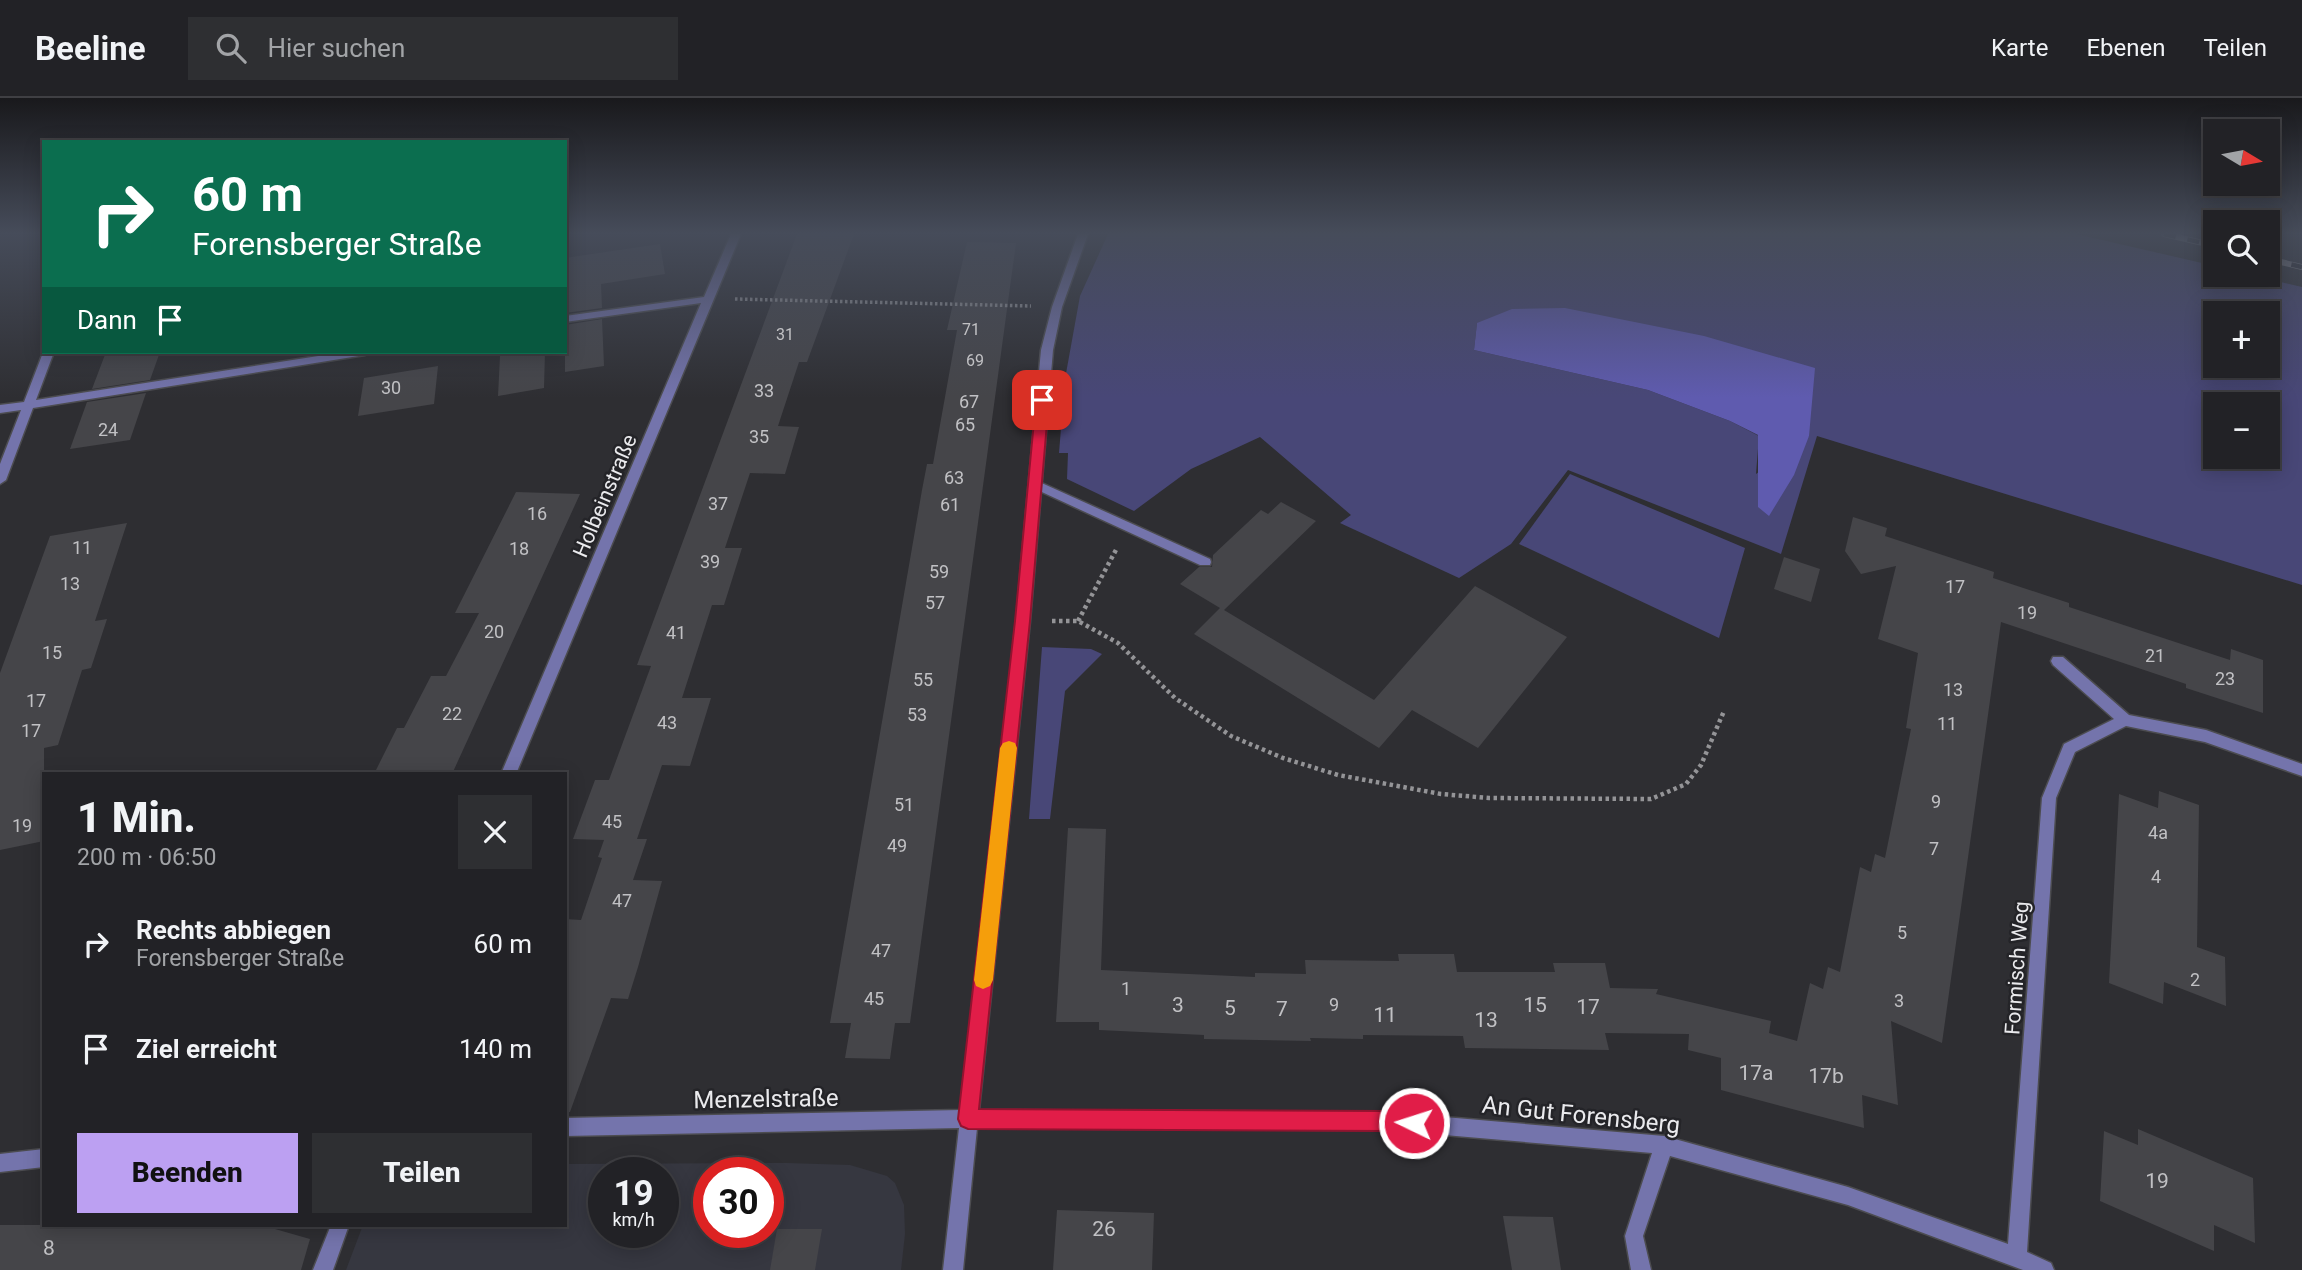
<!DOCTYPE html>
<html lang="de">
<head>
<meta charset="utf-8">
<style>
	:root { --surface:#222226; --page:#2e2f32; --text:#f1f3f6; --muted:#a2a4a7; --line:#3f3f43; --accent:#bca0f2 }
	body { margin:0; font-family:Roboto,sans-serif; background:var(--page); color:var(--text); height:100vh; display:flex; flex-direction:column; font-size:26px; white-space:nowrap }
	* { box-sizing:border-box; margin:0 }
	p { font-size:23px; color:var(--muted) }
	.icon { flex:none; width:38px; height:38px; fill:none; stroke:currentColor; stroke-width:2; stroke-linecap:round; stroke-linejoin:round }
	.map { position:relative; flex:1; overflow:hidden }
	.side { position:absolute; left:42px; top:674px; width:525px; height:455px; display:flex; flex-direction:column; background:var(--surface); border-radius:0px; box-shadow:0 4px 18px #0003,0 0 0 2px var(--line) }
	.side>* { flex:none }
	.top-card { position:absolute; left:42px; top:42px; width:525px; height:214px; border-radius:0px; box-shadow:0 4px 18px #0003,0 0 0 2px var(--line); background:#0b6e4f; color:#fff; overflow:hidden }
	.needle { width:46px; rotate:100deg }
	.controls { position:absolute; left:2203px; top:21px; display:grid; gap:14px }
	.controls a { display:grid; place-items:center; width:77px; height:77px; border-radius:0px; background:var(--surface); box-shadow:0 4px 18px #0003,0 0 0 2px var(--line); font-size:35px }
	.speed { position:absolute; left:588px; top:1059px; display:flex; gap:14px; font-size:35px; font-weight:700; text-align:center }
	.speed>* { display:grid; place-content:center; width:91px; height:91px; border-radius:50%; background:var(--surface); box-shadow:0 4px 18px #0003,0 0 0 2px var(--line); line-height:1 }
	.speed small { font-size:18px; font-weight:400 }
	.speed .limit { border:10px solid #d22; background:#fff; color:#111 }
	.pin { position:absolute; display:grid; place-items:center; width:60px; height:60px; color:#fff; margin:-30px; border-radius:14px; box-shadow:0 4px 10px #0006 }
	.me { position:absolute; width:77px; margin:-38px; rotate:274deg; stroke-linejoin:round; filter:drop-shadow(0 0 5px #0008) }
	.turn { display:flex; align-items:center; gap:24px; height:147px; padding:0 35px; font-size:32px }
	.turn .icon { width:91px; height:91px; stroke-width:2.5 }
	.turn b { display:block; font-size:49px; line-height:60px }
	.then { display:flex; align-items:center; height:66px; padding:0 35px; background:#0003; gap:14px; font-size:26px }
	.round { display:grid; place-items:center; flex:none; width:74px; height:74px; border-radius:0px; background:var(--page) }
	.head { display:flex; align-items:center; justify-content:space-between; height:119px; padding:0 35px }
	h1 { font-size:42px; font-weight:800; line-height:52px }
	.cta { display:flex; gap:14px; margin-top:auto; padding:14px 35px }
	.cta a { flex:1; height:80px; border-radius:0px; background:var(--accent); color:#111; font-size:28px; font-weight:800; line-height:80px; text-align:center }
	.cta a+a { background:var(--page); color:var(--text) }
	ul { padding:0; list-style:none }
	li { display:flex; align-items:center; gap:21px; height:105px; padding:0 35px }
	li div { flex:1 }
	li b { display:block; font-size:26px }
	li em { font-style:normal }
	header { display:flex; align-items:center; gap:42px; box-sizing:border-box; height:98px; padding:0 35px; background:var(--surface); border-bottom:2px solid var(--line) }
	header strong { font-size:33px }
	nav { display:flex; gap:38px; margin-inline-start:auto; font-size:24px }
	.search { width:490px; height:63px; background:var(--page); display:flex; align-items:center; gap:18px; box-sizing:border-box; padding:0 24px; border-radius:0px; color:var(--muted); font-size:26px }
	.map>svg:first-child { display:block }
	.built { fill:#363740; fill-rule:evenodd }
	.green { fill:#484777; fill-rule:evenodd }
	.forest { fill:#5f5baf }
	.building { fill:#454549 }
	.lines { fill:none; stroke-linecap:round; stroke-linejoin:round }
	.service-casing { stroke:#4c4c50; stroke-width:3 }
	.minor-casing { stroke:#4c4c50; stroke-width:3 }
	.path-far1 { stroke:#949497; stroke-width:3.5; stroke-dasharray:2.5 2.5; stroke-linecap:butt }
	.path { stroke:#949497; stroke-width:4.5; stroke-dasharray:3.5 3.5; stroke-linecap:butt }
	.service { fill:#7474ac; fill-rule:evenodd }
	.minor { fill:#7474ac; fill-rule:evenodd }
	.rail-casing { stroke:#959598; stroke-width:6 }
	.rail { stroke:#242428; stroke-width:4.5; stroke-dasharray:12; stroke-linecap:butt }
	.route { fill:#e11d48; stroke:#92132f; stroke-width:2 }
	.slow { fill:#f59e0b }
	.labels { text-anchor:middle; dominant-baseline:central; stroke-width:5; stroke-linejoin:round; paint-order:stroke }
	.far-number-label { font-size:16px; fill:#c1c1c4 }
	.number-label { font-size:18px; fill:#c1c1c4 }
	.street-label { font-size:21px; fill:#eaeaed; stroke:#242428 }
	.near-number-label { font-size:21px; fill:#c1c1c4 }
	.near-street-label { font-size:24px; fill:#eaeaed; stroke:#242428 }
</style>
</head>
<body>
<header>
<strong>Beeline</strong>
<div class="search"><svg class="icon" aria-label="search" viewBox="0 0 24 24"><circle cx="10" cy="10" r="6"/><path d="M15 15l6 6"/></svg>Hier suchen</div>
<nav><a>Karte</a><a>Ebenen</a><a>Teilen</a></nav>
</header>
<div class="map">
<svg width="2302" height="1172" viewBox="0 0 2302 1172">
	<rect width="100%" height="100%" fill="#2e2e32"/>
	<path class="built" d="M787,1065L850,1067L887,1078L895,1085L904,1107L905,1136L901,1172H346L363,1127H565V1066ZM604,1074H663V1134H604ZM709,1074H768V1134H709Z"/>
	<g class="green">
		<path d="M1108,136H2076L2215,168L2216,177H2251L2302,189V487L1817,338L1781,456L1568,372L1511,446L1459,480L1340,425L1351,417L1260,339L1191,371L1134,413L1067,381L1068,355H1059L1065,281L1080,198ZM2216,215H2268V268H2216ZM1477,225L1809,338L1756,376L1759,338L1730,323L1648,292L1474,252ZM2216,306H2268V359H2216Z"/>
		<polygon points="1570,376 1745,450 1719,540 1519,446"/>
		<polygon points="1042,549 1091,551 1102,556 1065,593 1050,721 1029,721"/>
	</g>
	<polygon class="forest" points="1565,210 1704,238 1815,270 1809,338 1794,377 1769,418 1758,409 1758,337 1730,323 1648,292 1474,252 1477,225 1512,211"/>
	<g class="building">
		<polygon points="797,136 854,136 807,264 799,264 778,328 799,329 785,376 750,375 725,450 742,450 724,507 712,507 682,600 711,600 690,668 662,667 637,741 647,741 633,782 662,783 638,869 628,901 611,900 570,1014 565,1014 565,821 581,822 602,760 598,759 604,742 573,741 595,682 609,682 651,568 637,567"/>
		<polygon points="967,144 1016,145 910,925 895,925 890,961 845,960 851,925 830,925 922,392 927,366 933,366 957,232 947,232"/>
		<polygon points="660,146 665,176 601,186 602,210 565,215 565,160"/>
		<polygon points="602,221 604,268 565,274 565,227"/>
		<polygon points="106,254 160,254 150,282 92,291"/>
		<polygon points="524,254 545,254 544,290 498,298 500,258"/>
		<polygon points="438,268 434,306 358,318 364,280"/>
		<polygon points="146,295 130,342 70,351 87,304"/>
		<polygon points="516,394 580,396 452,676 374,676 397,630 404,630 431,578 446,578 479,515 455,515"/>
		<polygon points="1281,404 1316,423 1224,512 1374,602 1475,488 1567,539 1478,650 1412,612 1379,650 1194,536 1220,510 1180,486 1199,469 1212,469 1213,457 1261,412 1268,416"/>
		<polygon points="1853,419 1887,430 1885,438 1994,474 1993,480 2069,505 2069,509 2230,562 2231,551 2263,562 2263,615 2186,590 2186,586 2001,524 1942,945 1891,923 1898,1007 1862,997 1864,1030 1721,992 1721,960 1688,952 1689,936 1605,935 1609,952 1465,950 1463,938 1363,937 1363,941 1310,940 1311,943 1204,941 1204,937 1099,932 1099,924 1056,924 1068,730 1106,731 1101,872 1255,879 1255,875 1306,876 1305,862 1399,863 1398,856 1454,856 1457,874 1555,874 1553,865 1605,865 1610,890 1658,891 1656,896 1771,923 1769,935 1797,943 1810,885 1823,891 1828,869 1840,874 1860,769 1871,774 1875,756 1885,760 1911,631 1906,630 1918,555 1878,541 1896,468 1861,476 1845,453"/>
		<polygon points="127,425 95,523 107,521 91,570 82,572 58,647 44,650 44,743 0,752 0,575 50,438"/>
		<polygon points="1784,459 1820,471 1811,504 1774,491"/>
		<polygon points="2159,693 2199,707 2197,849 2225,859 2226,908 2164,884 2163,906 2109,885 2119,696 2158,710"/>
		<polygon points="2138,1031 2253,1080 2255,1145 2214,1127 2214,1153 2100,1103 2104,1033 2138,1047"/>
		<polygon points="1057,1112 1154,1115 1152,1172 1053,1172"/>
		<polygon points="1503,1118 1553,1119 1561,1172 1512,1172"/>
		<polygon points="0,1127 261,1127 310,1141 301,1172 0,1172"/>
		<polygon points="777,1131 822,1131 815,1172 770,1172"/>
	</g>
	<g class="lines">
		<defs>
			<polygon id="service" points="1035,382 1210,461 1211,464 1210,467 1200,467 1031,389 1029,386"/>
			<g id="minor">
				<polygon points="731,136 741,136 516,676 501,676 701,205 565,224 565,218 704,199"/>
				<polygon points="1078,136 1088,136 1062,209 1053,252 1030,523 979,1012 1386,1014 1664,1038 1848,1089 2008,1146 2042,700 2064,646 2114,621 2053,567 2051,563 2053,559 2063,559 2129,617 2206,632 2302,666 2302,678 2205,644 2126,628 2075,654 2056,700 2027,1154 2051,1165 2054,1172 2023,1172 1848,1107 1670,1058 1643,1138 1651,1172 1631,1172 1625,1138 1652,1055 1386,1032 977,1030 963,1172 943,1172 959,1030 565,1038 565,1020 961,1012 1016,523 1041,252 1052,209"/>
				<polygon points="44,252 54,254 36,302 344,254 371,254 365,257 33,310 6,382 0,386 0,366 21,312 0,315 0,307 24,304"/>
				<polygon points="44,1051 44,1069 0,1074 0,1056"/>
				<polygon points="331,1127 349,1127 333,1172 313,1172"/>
			</g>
		</defs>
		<use href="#service" class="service-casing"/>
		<use href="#minor" class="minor-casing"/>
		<polyline class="path-far1" points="735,201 1031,208"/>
		<g class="path">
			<polyline points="1052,523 1078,523 1118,545 1175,600 1231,638 1283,660 1338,677 1441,696 1489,700 1651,701 1686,686 1701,667 1724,613"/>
			<polyline points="1078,523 1117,450"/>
		</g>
		<use href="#service" class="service"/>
		<use href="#minor" class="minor"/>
		<defs>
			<g id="rail">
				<polyline points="2164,136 2216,148"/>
				<polyline points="2268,161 2302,169"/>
			</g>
		</defs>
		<use href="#rail" class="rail-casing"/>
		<use href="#rail" class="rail"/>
	</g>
	<linearGradient id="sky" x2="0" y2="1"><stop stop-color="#19191c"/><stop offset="0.45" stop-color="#464c5a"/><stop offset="1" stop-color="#464c5a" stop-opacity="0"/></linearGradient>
	<rect width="2302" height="300" fill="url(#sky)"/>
	<polygon class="route" points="1042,297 1049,302 1030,523 979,1011 1386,1013 1421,1018 1424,1025 1421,1032 1414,1035 1386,1033 968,1031 961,1028 958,1021 1015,523 1036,302"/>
	<polygon class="slow" points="1009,643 1015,645 1017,650 993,882 990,888 983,891 976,888 974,882 1000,650 1003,645"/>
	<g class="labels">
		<g class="far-number-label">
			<text x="971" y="231">71</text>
			<text x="785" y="236">31</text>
			<text x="975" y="262">69</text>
		</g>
		<g class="number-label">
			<text x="391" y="289">30</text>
			<text x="764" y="292">33</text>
			<text x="969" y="303">67</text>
			<text x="965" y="326">65</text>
			<text x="108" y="331">24</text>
			<text x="759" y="338">35</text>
			<text x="954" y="379">63</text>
			<text x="718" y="405">37</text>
			<text x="950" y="406">61</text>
			<text x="537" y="415">16</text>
			<text x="82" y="449">11</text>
			<text x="519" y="450">18</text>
			<text x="710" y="463">39</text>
			<text x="939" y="473">59</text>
			<text x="70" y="485">13</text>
			<text x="1955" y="488">17</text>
			<text x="935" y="504">57</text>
			<text x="2027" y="514">19</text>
			<text x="494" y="533">20</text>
			<text x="676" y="534">41</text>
			<text x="52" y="554">15</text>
			<text x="2155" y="557">21</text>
			<text x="2225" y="580">23</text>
			<text x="923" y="581">55</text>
			<text x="1953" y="591">13</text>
			<text x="36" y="602">17</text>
			<text x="452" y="615">22</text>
			<text x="917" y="616">53</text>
			<text x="667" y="624">43</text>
			<text x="1947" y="625">11</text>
			<text x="31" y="632">17</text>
			<text x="1936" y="703">9</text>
			<text x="904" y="706">51</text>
			<text x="612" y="723">45</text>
			<text x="22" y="727">19</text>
			<text x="2158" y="734">4a</text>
			<text x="897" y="747">49</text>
			<text x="1934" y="750">7</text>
			<text x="2156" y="778">4</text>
			<text x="622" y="802">47</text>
			<text x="1902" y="834">5</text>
			<text x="881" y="852">47</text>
			<text x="2195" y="881">2</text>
			<text x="1126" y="890">1</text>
			<text x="874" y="900">45</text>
			<text x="1899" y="902">3</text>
			<text x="1334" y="906">9</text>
		</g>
		<g class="street-label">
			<text transform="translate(605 398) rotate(-67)">Holbeinstraße</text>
			<text transform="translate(2017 870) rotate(-86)">Formisch Weg</text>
		</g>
		<g class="near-number-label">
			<text x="1178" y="907">3</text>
			<text x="1535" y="907">15</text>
			<text x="1588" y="909">17</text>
			<text x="1230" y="910">5</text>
			<text x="1282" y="911">7</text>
			<text x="1385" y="917">11</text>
			<text x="1486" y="922">13</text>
			<text x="1756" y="975">17a</text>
			<text x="1826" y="978">17b</text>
			<text x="2157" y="1083">19</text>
			<text x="1104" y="1131">26</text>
			<text x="49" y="1150">8</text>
		</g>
		<g class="near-street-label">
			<text transform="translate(766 1001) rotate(-1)">Menzelstraße</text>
			<text transform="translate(1581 1017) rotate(6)">An Gut Forensberg</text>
		</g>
	</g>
</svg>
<div class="controls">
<a><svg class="needle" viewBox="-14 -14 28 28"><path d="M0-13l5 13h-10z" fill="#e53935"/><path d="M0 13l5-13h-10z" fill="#a2a4a7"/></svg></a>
<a><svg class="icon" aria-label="search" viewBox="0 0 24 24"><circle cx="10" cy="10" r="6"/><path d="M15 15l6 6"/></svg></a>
<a>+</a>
<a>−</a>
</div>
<div class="speed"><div>19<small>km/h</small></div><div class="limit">30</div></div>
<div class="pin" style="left:1042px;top:302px;background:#d93025"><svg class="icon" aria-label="arrive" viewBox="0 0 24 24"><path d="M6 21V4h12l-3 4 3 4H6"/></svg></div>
<svg class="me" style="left:1414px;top:1025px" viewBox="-20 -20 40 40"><circle r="17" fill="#e11d48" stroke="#fff" stroke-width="3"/><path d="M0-11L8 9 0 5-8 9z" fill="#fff"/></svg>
<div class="top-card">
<div class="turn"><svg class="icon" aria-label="right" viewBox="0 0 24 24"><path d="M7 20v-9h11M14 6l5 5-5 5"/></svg><div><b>60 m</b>Forensberger Straße</div></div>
<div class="then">Dann<svg class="icon" aria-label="arrive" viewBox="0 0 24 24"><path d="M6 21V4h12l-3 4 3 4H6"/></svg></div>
</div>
<section class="side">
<div class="head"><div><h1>1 Min.</h1><p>200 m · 06:50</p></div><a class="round"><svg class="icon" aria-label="close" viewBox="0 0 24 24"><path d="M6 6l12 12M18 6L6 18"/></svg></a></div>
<ul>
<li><svg class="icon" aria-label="right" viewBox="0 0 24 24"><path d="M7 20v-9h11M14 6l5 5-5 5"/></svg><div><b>Rechts abbiegen</b><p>Forensberger Straße</p></div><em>60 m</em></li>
<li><svg class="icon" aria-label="arrive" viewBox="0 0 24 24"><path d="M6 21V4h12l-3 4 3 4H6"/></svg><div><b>Ziel erreicht</b></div><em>140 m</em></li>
</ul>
<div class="cta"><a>Beenden</a><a>Teilen</a></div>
</section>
</div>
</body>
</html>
